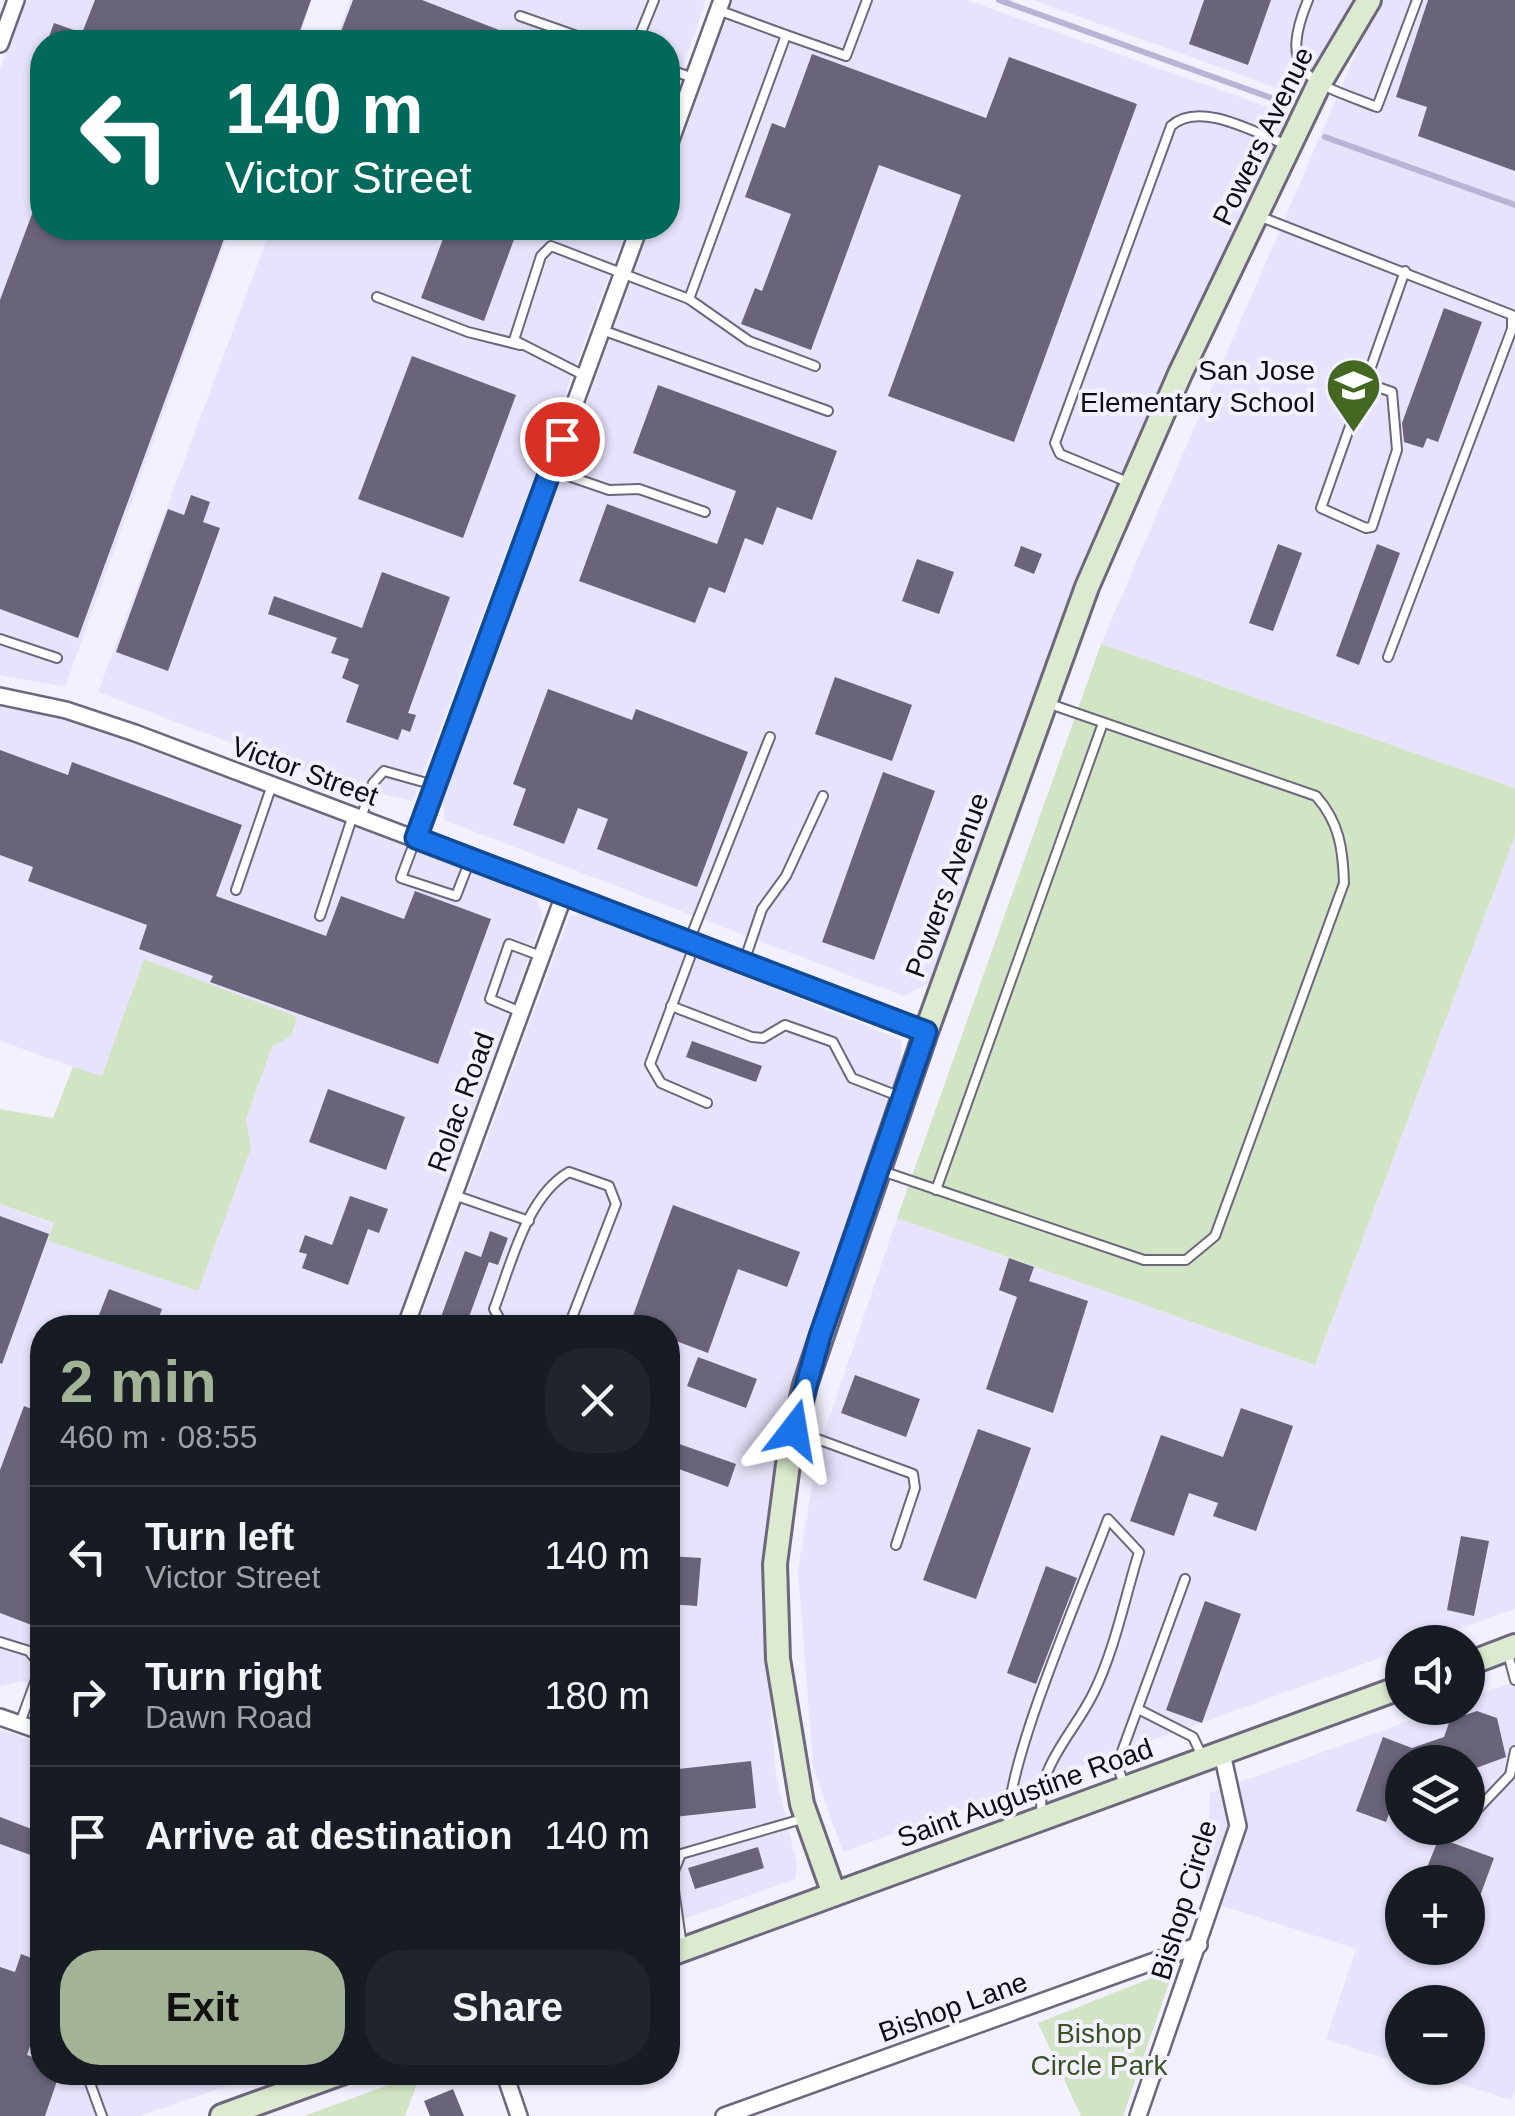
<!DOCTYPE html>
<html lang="en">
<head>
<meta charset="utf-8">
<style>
	:root { --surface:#171b24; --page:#20242c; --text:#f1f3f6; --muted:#9ea1a6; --line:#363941; --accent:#a3b496 }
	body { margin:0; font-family:Helvetica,sans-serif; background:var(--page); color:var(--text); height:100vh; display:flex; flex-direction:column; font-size:38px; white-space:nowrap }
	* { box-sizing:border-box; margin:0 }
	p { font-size:32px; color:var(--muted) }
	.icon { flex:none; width:55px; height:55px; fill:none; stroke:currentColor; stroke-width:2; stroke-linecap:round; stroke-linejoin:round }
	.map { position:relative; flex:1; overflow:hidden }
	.drawer { position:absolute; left:30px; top:1315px; width:650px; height:770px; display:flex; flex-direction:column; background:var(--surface); border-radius:40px; box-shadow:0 2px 8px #0004 }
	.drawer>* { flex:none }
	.hud { position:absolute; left:30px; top:30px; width:650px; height:210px; border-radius:40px; box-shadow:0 2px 8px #0004; background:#00695c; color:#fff; overflow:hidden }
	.buttons { position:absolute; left:1385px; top:1625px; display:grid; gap:20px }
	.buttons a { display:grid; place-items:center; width:100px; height:100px; border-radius:50%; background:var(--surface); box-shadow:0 2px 8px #0004; font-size:50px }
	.pin { position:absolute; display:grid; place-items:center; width:85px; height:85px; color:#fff; margin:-42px; border:5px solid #fff; border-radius:50%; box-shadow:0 2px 10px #0007 }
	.me { position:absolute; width:110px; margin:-55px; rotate:14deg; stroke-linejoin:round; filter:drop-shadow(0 0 8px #0008) }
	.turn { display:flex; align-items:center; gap:35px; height:210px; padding:0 30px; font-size:45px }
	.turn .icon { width:130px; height:130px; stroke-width:2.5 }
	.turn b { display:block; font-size:70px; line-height:85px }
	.round { display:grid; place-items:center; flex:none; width:105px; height:105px; border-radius:40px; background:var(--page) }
	.summary { display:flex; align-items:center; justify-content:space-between; height:170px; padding:0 30px }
	h1 { font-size:60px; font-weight:700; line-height:75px; color:var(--accent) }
	.cta { display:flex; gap:20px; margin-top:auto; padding:20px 30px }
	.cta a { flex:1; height:115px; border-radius:40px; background:var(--accent); color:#111; font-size:40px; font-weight:700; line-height:115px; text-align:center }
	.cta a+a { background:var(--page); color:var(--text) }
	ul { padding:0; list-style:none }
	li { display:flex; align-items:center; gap:30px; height:140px; padding:0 30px; border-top:2px solid var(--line) }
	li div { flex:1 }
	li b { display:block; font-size:38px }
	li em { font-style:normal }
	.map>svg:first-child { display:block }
	.built { fill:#e8e3fc; fill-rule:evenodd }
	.green { fill:#d1e4c3 }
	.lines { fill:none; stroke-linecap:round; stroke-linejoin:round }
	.stream { stroke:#bbb3d6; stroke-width:6 }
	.building { fill:#6a647a }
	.lane-casing { stroke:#6c677d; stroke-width:12 }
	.street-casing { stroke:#6c677d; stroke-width:20 }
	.secondary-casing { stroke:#6c677d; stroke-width:28 }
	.lane { stroke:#fff; stroke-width:8 }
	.street { stroke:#fff; stroke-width:15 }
	.secondary { stroke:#dcebcf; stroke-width:22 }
	.route-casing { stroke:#114b97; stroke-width:25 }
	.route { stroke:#1a73e8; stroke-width:18 }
	.labels { text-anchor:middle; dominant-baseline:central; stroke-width:8; stroke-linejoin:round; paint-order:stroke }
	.street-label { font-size:28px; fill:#0e0c14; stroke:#f3f0ff }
	.poi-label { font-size:28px; fill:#0e0c14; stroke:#f3f0ff; text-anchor:end }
	.park-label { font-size:28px; fill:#395222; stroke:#f3f0ff }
</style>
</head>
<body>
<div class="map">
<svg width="1515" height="2116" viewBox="0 0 1515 2116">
	<rect width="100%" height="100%" fill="#f3f0ff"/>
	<g class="built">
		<polygon points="25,0 312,0 297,42 42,42 42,228 230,228 65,687 0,675 0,69"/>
		<polygon points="350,0 706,0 668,111 668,42 335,42"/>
		<polygon points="733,0 967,0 1293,116 1101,517 929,983 903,996 444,820 443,801 650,228 668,228 668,180"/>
		<polygon points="1033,0 1356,0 1302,97"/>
		<polygon points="1384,0 1515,0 1515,788 1101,644 1372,16"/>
		<polygon points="271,228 627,228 413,801 335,783 98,692"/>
		<polygon points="0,704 83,725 534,894 543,917 397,1327 42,1328 42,1689 22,1681 0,1686 0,1204 54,1224 48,1241 251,1148 246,1119 272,1047 290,1036 102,1077 0,1041"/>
		<polygon points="1515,836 1515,1609 1423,1642 1402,1642 1402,1650 843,1852 813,1767 798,1570 817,1455 897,1218 1315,1365"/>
		<polygon points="585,912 901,1040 902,1068 788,1411 767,1516 766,1649 776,1775 797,1866 795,1879 668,1925 668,1328 417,1328 569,917"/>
		<path d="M1515,1681V2091L1511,2100L1412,2068H1468V2002H1402V2064L1326,2039L1356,1949L1205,1900L1210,1793L1444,1708H1468V1699ZM1402,1762H1468V1828H1402ZM1402,1882H1468V1948H1402Z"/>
		<polygon points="0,1729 42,1744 42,2072 263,2073 140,2116 0,2116"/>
	</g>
	<g class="green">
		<polygon points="1101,644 1515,788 1515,836 1315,1365 897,1218"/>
		<polygon points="144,959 297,1017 291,1036 272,1047 246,1119 251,1148 198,1291 48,1241 54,1223 0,1204 0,1109 53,1118 73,1067 102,1076"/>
		<polygon points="1174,1969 1123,2116 1081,2116 1038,2023"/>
		<polygon points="421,2073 405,2116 304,2116"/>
	</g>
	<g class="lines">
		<g class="stream">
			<polyline points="999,0 1280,101"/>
			<polyline points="1325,137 1515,205"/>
		</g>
	</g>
	<g class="building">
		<polygon points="95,0 311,0 296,42 47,42 54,23 82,33"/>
		<polygon points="353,0 422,0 530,42 337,42"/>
		<polygon points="1204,0 1271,0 1248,65 1189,44"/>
		<polygon points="1428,0 1515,0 1515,171 1418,136 1427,107 1396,97"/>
		<polygon points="812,54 986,118 1009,57 1137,104 1014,442 888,396 961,195 879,165 811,350 741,324 755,288 762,291 791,214 745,197 772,123 785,128"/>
		<polygon points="41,190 42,228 228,228 78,638 0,609 0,300"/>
		<polygon points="447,228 497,228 516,234 484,321 421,298"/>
		<polygon points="1444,308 1482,322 1438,442 1427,438 1423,448 1404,442 1402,423"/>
		<polygon points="412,356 516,395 463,538 358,499"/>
		<polygon points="658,385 837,451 812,520 777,507 763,545 745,538 725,593 709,587 695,623 579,581 607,504 717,544 736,491 633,453"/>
		<polygon points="191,495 210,502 203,522 220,528 168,671 116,652 168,509 184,515"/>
		<polygon points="1278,544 1302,553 1273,631 1249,623"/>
		<polygon points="1377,544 1400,553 1359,665 1336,656"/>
		<polygon points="1021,546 1042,554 1034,574 1014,566"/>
		<polygon points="917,559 954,572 939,614 902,601"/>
		<polygon points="382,572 450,597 408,713 416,715 410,732 402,729 398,740 346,722 359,685 342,678 349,659 331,653 337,638 268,614 274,596 362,628"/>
		<polygon points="835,677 912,705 892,761 815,734"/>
		<polygon points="548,689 632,720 636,709 748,752 697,887 597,849 608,819 578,808 564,844 513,825 526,789 513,784"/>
		<polygon points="0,750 68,775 72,762 242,825 216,896 326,936 341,896 404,919 415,891 491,919 438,1064 210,982 213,976 139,949 147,925 28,881 33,867 0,855"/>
		<polygon points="883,772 935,791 874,960 822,942"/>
		<polygon points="692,1041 762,1066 756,1082 686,1057"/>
		<polygon points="328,1089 405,1117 386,1170 309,1142"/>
		<polygon points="350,1196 388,1209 379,1233 368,1229 348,1285 302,1268 307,1254 299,1252 305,1235 332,1245"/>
		<polygon points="673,1205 800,1252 787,1287 738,1269 708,1353 668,1338 668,1328 630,1324"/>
		<polygon points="0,1216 49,1234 2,1364 0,1363"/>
		<polygon points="490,1231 508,1238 498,1265 489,1262 465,1328 437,1328 465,1251 481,1257"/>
		<polygon points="1009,1258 1034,1267 1029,1281 1088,1301 1053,1413 986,1389 1017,1297 999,1290"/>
		<polygon points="109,1289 162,1309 155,1328 94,1328"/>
		<polygon points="698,1357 757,1379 746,1408 687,1386"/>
		<polygon points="855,1375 920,1399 906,1437 841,1413"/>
		<polygon points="24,1406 42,1413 42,1629 0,1613 0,1470"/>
		<polygon points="1241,1408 1293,1426 1256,1531 1213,1516 1218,1503 1189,1493 1174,1536 1130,1521 1161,1435 1223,1457"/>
		<polygon points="978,1429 1031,1448 976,1599 923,1580"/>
		<polygon points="668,1440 736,1464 728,1487 668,1465"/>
		<polygon points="1461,1536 1489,1541 1474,1616 1447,1610"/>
		<polygon points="668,1556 701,1558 697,1606 668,1604"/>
		<polygon points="1046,1566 1077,1578 1036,1684 1007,1673"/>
		<polygon points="1205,1601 1241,1614 1202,1723 1166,1710"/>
		<polygon points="1477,1711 1497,1718 1506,1757 1468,1771 1468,1762 1402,1762 1402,1777 1386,1822 1356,1811 1383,1737 1412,1748 1444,1737 1450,1720"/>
		<polygon points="751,1761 756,1808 674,1817 669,1770"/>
		<polygon points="0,1817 42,1833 42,1859 0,1844"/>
		<polygon points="1439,1838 1494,1858 1469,1926 1468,1882 1421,1882"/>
		<polygon points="758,1847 764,1868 695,1889 688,1868"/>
		<polygon points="21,1954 42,1962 42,2028 37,2026 27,2055 42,2060 42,2072 60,2072 45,2116 0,2116 0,1967 15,1972"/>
		<polygon points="453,2089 464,2116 430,2116 424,2101"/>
	</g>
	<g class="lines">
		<defs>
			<g id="lane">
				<path d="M1308,0C1276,77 1313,82 1377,107L1417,0"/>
				<polyline points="520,16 594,42"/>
				<polyline points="786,35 846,56 867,0"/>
				<polyline points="637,42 654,0"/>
				<polyline points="668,69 693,78"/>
				<polyline points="1261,217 1512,315 1512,329 1388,657"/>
				<polyline points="377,297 468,332 520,345"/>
				<polyline points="689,299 749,341 815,366"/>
				<polyline points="602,330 828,411"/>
				<polyline points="585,376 514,340 541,256 551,246 689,299 786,35 718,10"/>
				<polyline points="1366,383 1392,392 1397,450 1372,527 1366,528 1321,508 1405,271"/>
				<polyline points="551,470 609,490 639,489 705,512"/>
				<path d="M1130,483L1060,454L1055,443L1171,126C1200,100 1255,133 1287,145"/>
				<polyline points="0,639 57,658"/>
				<polyline points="361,818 373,783 384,771 434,785"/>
				<polyline points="416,838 401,878 456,896 470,860"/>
				<polyline points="236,890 272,785"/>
				<polyline points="320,916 353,815"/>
				<polyline points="689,941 770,737"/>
				<polyline points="695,944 650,1064 661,1083 707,1103"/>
				<polyline points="744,962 762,909 786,876 823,796"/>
				<polyline points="671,1006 752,1037 763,1038 785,1025 833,1042 852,1078 901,1097"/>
				<polyline points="521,1012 490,999 509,944 541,956"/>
				<path d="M882,1171L1144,1260H1186L1215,1236L1344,883C1343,848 1339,822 1316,796L1047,703"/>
				<polyline points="936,1190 1103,723"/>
				<polyline points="454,1195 529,1221"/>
				<path d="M512,1328L502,1323L494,1309C511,1265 526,1197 569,1172L609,1186L616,1204L568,1328"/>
				<polyline points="798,1432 913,1474 915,1488 896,1545"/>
				<polyline points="0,1642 29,1651 41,1666 20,1723"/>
				<polyline points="1508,1654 1515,1680"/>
				<polyline points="1138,1709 1193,1737 1202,1756"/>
				<polyline points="1124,1784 1117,1765 1185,1579"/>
				<polyline points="1468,1819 1510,1775 1515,1751"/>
				<path d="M1009,1826C1002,1771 1085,1582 1108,1519L1139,1552C1125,1597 1115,1649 1094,1692C1074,1734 1035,1766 1042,1816"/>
				<polyline points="1432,1834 1439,1828"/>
				<polyline points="682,1946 672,1876 681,1854 802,1819"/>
				<polyline points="86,2072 102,2116"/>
			</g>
			<g id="street">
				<polyline points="0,44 16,0"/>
				<polyline points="668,148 722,0"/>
				<polyline points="0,696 66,710 135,733 926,1032"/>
				<polyline points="416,838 639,228"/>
				<polyline points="405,1328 564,895"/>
				<polyline points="0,1717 40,1731"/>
				<polyline points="504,2072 519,2116"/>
				<polyline points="724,2116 1199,1945"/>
				<polyline points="1138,2116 1238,1826 1222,1753"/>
			</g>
			<g id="secondary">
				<polyline points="1468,1664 1515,1646"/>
				<polyline points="834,1894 802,1804 778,1659 775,1564 790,1449 805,1385 926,1032 1087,587 1180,374 1319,84 1369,0"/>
				<polyline points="668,1955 1402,1687"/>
				<polyline points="222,2116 344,2072"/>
			</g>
		</defs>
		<use href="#lane" class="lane-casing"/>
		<use href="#street" class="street-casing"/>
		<use href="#secondary" class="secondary-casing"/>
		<use href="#lane" class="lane"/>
		<use href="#street" class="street"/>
		<use href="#secondary" class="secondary"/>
	</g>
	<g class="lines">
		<defs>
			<polyline id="route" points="562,439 416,838 926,1032 820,1336 794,1430"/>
		</defs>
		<use href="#route" class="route-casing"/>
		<use href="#route" class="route"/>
	</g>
	<defs>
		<symbol id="school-pin" viewBox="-11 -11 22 30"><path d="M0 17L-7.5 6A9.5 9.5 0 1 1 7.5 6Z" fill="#446821" stroke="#f3f0ff"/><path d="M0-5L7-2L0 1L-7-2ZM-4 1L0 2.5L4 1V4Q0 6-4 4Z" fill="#fff"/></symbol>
	</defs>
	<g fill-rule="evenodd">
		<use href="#school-pin" x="1322" y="354" width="63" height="86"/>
	</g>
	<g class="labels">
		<g class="street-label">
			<text transform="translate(1263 136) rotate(-64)">Powers Avenue</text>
			<text transform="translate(305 771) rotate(20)">Victor Street</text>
			<text transform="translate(947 885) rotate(-70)">Powers Avenue</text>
			<text transform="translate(461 1102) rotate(-70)">Rolac Road</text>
			<text transform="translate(1025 1793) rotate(-20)">Saint Augustine Road</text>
			<text transform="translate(1184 1900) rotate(-73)">Bishop Circle</text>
			<text transform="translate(953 2007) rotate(-20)">Bishop Lane</text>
		</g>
		<g class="poi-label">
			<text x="1315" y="370">San Jose<tspan x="1315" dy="32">Elementary School</tspan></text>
		</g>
		<g class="park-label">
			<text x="1099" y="2033">Bishop<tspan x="1099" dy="32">Circle Park</tspan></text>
		</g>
	</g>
</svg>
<div class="buttons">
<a><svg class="icon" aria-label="sound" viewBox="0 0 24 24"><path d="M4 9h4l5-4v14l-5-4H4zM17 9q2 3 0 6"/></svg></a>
<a><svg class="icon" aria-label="layers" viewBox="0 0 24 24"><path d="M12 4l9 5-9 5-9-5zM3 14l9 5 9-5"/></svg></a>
<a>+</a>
<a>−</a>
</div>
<div class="pin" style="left:562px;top:439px;background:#d93025"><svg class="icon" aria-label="arrive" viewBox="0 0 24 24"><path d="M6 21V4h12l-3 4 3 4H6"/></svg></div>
<svg class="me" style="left:794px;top:1430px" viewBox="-20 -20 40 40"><path d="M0-17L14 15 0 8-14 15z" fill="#1a73e8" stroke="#fff" stroke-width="4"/></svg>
<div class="hud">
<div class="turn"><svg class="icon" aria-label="left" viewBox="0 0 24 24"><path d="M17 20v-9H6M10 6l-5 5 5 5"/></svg><div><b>140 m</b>Victor Street</div></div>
</div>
<section class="drawer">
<div class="summary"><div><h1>2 min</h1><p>460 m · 08:55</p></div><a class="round"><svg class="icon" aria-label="close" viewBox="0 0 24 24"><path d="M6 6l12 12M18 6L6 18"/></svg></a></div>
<ul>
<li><svg class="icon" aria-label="left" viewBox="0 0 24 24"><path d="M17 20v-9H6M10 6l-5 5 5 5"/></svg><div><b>Turn left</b><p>Victor Street</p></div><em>140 m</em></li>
<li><svg class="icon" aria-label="right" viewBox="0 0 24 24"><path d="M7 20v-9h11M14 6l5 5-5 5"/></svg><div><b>Turn right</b><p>Dawn Road</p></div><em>180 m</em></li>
<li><svg class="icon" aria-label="arrive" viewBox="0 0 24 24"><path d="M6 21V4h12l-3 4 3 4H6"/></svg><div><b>Arrive at destination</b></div><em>140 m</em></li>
</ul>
<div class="cta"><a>Exit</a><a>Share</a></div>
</section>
</div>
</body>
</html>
